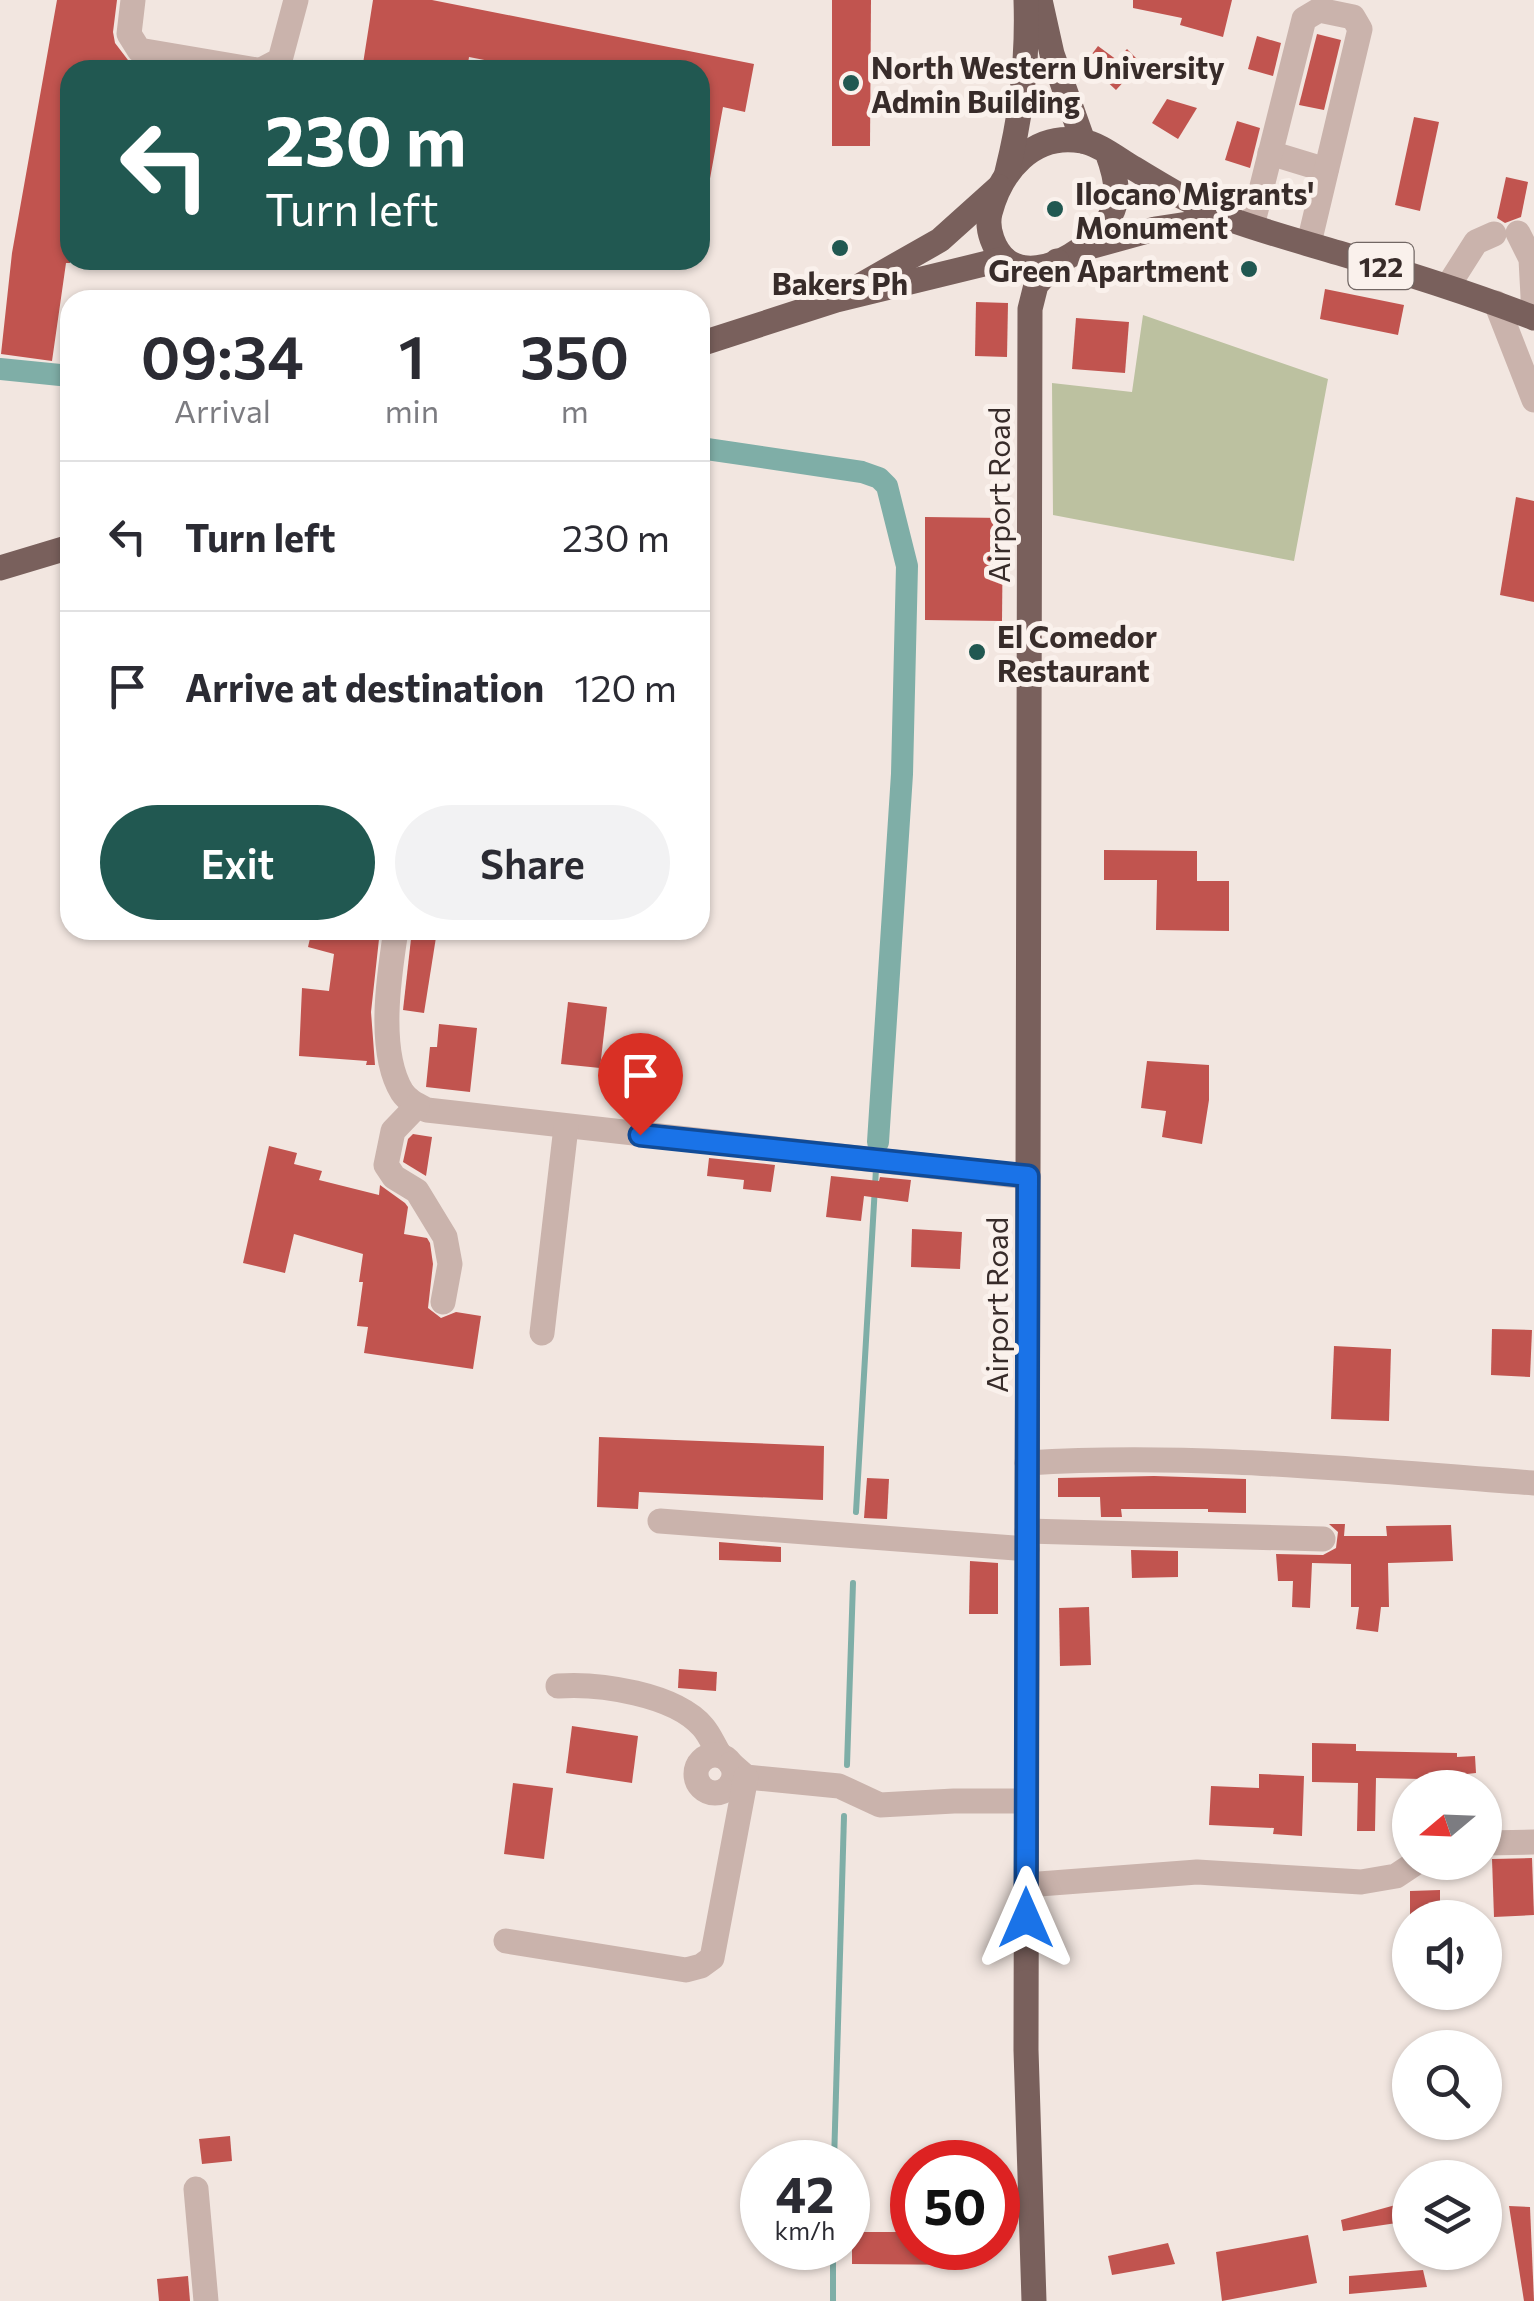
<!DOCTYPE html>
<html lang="en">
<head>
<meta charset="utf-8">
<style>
	:root { --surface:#fff; --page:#f2f2f3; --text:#2b2b33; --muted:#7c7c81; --line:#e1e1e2; --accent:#215851 }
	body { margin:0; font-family:Commissioner,sans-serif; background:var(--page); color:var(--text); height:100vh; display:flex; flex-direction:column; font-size:38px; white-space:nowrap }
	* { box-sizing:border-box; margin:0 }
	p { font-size:32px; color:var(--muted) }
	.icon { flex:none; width:55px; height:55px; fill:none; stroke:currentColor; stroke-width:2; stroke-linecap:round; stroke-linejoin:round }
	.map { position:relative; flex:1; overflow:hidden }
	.drawer { position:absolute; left:60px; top:290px; width:650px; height:650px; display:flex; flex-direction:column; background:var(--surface); border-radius:30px; box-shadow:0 2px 8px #0004 }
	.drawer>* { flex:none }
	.hud { position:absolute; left:60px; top:60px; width:650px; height:210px; border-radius:30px; box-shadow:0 2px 8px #0004; background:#215851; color:#fff; overflow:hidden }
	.needle { width:65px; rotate:251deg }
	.fabs { position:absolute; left:1392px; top:1770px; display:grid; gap:20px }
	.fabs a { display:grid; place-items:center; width:110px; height:110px; border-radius:50%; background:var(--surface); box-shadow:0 2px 8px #0004; font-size:50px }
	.speed { position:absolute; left:740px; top:2140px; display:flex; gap:20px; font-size:50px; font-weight:700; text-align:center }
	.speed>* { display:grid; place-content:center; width:130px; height:130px; border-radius:50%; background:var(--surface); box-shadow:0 2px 8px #0004; line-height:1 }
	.speed small { font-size:25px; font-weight:400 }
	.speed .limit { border:15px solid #d22; background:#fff; color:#111 }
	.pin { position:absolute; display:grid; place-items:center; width:85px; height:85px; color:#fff; margin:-102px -42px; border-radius:50% 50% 50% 0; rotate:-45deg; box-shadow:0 0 10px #0007 }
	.pin .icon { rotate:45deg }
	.me { position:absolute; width:110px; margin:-55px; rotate:0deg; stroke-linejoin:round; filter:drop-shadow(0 0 8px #0008) }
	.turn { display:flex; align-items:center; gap:35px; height:210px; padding:0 40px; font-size:45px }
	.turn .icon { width:130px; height:130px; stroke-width:2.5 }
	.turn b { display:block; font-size:70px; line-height:85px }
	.eta { display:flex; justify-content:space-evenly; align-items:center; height:170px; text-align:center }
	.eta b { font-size:60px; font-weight:600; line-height:70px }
	.button { display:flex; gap:20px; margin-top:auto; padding:20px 40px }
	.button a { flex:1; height:115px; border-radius:60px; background:var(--accent); color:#fff; font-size:40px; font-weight:600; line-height:115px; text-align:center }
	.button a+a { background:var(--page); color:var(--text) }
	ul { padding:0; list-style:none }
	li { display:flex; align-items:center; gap:30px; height:150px; padding:0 40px; border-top:2px solid var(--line) }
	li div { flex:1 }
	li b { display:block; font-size:38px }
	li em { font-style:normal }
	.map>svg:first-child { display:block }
	.green { fill:#bcc1a0 }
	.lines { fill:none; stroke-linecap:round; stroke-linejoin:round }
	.stream { stroke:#7faea7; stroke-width:6 }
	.canal { stroke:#7faea7; stroke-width:22 }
	.building { fill:#c1544f }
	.minor { stroke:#cab3ac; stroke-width:25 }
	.major { stroke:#79605c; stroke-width:25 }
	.route-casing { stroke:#114b97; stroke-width:25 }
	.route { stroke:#1a73e8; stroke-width:18 }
	.poi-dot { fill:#215851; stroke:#faf1ec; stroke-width:4 }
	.labels { text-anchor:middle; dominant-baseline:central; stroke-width:10; stroke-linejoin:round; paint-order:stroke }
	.shield { fill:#faf1ec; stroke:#726764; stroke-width:2.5 }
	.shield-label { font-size:28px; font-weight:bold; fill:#382c2a }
	.poi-label { font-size:30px; font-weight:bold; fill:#382c2a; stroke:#faf1ec; text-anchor:start }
	.street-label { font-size:30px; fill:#382c2a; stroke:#faf1ec }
</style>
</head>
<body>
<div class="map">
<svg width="1534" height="2301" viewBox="0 0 1534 2301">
	<rect width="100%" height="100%" fill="#f2e6e0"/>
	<polygon class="green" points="1143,315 1328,379 1294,561 1053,515 1052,383 1132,392"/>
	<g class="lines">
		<g class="stream">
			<polyline points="856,1512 876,1169"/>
			<polyline points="847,1765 853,1583"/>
			<polyline points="834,2162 844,1816"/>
			<polyline points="833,2301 833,2248"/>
		</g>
		<g class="canal">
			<polyline points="0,369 70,376"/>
			<polyline points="700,448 862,472 879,478 887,486 907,566 902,774 878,1142"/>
		</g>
	</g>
	<g class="building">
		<polygon points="57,0 117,0 113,32 115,43 131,64 160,70 70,70 70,263 66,263 52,361 1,354 12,253"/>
		<polygon points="373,0 432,0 754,64 745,112 723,107 709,184 700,183 700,70 536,70 469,57 467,70 362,70"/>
		<polygon points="832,0 871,0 870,146 832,146"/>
		<polygon points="1133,0 1232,0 1223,37 1180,25 1182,18 1133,8"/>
		<polygon points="1317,34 1341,40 1324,110 1299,105"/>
		<polygon points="1257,36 1281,43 1273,76 1248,69"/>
		<polygon points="1098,46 1117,60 1127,49 1141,63 1116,90 1086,62"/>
		<polygon points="1167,99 1197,108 1178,139 1152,123"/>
		<polygon points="1414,117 1439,122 1420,211 1395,205"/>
		<polygon points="1237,121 1260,128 1250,168 1225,160"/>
		<polygon points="1506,177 1528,182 1521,217 1505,223 1497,218"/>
		<polygon points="1325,289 1404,305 1398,335 1320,319"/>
		<polygon points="976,302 1008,303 1007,357 975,356"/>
		<polygon points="1076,318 1129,322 1125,373 1072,369"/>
		<polygon points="1516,497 1534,501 1534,602 1500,595"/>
		<polygon points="925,517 1003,518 1002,621 925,620"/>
		<polygon points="1104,850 1197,851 1197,881 1229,881 1229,931 1156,930 1157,880 1104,880"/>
		<polygon points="312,930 380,930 371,1012 375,1065 366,1065 367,1061 299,1056 302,988 329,991 334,954 308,947"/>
		<polygon points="412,930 437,931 424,1013 403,1010"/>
		<polygon points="568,1002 607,1007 600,1068 561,1064"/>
		<polygon points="439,1024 477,1028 470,1092 426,1087 430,1047 437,1047"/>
		<polygon points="1147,1061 1209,1065 1209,1100 1202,1144 1162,1137 1166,1111 1141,1108"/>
		<polygon points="413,1134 432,1137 426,1176 403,1162 408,1139"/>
		<polygon points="269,1146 297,1153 294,1164 322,1171 319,1180 379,1195 380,1185 405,1203 408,1207 404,1234 427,1238 430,1243 433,1264 428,1308 441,1318 456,1312 481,1316 473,1369 364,1353 368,1327 357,1326 363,1282 359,1282 363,1254 294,1234 285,1273 243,1263"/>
		<polygon points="709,1158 775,1165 771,1192 743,1189 744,1180 707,1176"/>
		<polygon points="831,1176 879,1181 880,1177 911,1180 908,1202 864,1196 861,1221 826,1217"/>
		<polygon points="912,1229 962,1232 960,1269 911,1267"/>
		<polygon points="1492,1329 1532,1330 1530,1377 1491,1375"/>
		<polygon points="1334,1346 1391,1349 1389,1421 1331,1419"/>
		<polygon points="599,1437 824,1446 823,1500 639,1492 638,1509 597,1507"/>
		<polygon points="1154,1476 1246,1479 1246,1513 1208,1512 1208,1509 1121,1509 1122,1517 1101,1517 1100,1497 1058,1497 1058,1478"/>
		<polygon points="867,1478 889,1479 887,1519 864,1518"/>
		<polygon points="1329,1524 1345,1524 1344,1536 1387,1536 1386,1526 1451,1525 1453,1561 1388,1563 1389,1607 1381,1607 1378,1632 1356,1629 1359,1607 1351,1607 1351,1564 1312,1563 1310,1608 1292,1607 1293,1581 1278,1581 1276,1554 1323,1555 1336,1548 1338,1532"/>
		<polygon points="719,1542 781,1547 781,1562 719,1560"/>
		<polygon points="1131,1550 1178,1551 1178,1577 1132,1578"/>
		<polygon points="970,1561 998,1563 998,1614 969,1614"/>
		<polygon points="1089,1607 1091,1665 1060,1666 1059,1608"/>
		<polygon points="679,1669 717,1672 716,1691 678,1688"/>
		<polygon points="572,1726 638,1736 632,1783 566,1773"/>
		<polygon points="1312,1743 1356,1744 1356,1751 1457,1753 1457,1757 1475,1756 1476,1773 1457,1775 1457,1788 1422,1788 1422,1779 1376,1778 1375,1831 1357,1831 1358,1783 1312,1782"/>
		<polygon points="1259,1774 1304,1776 1302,1836 1273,1834 1274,1828 1209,1825 1211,1786 1259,1788"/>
		<polygon points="513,1783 553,1788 544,1859 504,1854"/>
		<polygon points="1532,1858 1534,1915 1494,1917 1492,1859"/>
		<polygon points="1440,1890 1440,1918 1410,1918 1410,1891"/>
		<polygon points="230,2136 232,2161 202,2164 199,2139"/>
		<polygon points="1410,2201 1410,2221 1343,2231 1341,2220"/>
		<polygon points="1509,2206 1530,2207 1534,2301 1524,2301"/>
		<polygon points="852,2232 912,2232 912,2248 975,2248 975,2265 852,2264"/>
		<polygon points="1308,2235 1317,2283 1222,2301 1216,2252"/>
		<polygon points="1168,2243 1175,2264 1112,2275 1108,2256"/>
		<polygon points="1423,2270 1427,2287 1349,2294 1349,2276"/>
		<polygon points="188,2276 190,2301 159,2301 157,2279"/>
	</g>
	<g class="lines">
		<g class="minor">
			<polyline points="133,0 129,34 139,50 257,70"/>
			<polyline points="261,70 280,60 296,0"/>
			<polyline points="1270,153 1326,170"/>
			<polyline points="1252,226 1304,19 1319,10 1353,17 1360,29 1309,243"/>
			<polyline points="1518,233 1531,259 1534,315"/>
			<polyline points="1448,286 1476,242 1494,234"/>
			<polyline points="1496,303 1534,400"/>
			<path d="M396,930C389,975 377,1051 402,1092C408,1101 417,1105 427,1110L1028,1177"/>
			<polyline points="417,1106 393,1131 386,1165 394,1177 417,1191 445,1237 450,1264 443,1302"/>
			<polyline points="542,1333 566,1127"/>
			<path d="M1027,1463C1196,1452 1366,1471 1534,1483"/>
			<polyline points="660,1521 1027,1549"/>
			<polyline points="1027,1531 1323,1539"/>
			<path d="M558,1686C599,1683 675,1694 703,1727C710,1735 714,1746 720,1755"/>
			<circle cx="715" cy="1774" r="19"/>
			<polyline points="731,1764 746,1777 839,1786 880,1805 954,1801 1026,1801"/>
			<polyline points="1485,1843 1534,1842"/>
			<polyline points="1026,1885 1197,1872 1361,1882 1396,1876 1417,1862"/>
			<polyline points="506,1941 686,1970 701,1966 712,1958 746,1777"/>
			<polyline points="196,2189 206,2301"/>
		</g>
		<g class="major">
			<polyline points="1040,0 1052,54 1083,141"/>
			<path d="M1107,152C1113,168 1119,187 1115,204C1106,240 1042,286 1007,261C994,251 986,229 990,213C1001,171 1033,132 1082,141C1100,144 1119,160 1135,169C1165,187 1197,207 1229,219C1265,232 1302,242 1339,253C1405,273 1470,293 1534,318"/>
			<path d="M1007,172C1021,117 1028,58 1026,0"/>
			<polyline points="1086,248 1155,229 1227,218"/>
			<polyline points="861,285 940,240 999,187"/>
			<polyline points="700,344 836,300 1004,259"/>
			<polyline points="0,568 70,547"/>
			<polyline points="1034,2301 1026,2050 1030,309 1036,285 1057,261"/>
		</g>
	</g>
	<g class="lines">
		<defs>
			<polyline id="route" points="640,1135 1028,1176 1026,1918"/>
		</defs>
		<use href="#route" class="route-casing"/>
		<use href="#route" class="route"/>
	</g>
	<g class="poi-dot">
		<circle cx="851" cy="83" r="10"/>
		<circle cx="1055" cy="209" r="10"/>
		<circle cx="840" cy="248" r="10"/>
		<circle cx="1249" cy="269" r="10"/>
		<circle cx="977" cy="652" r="10"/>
	</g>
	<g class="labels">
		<rect class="shield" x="1348.5" y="243" width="65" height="46" rx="8"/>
		<g class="shield-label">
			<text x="1381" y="266">122</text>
		</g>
		<g class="poi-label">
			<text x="871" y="66">North Western University<tspan x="871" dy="34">Admin Building</tspan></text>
			<text x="1075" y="192">Ilocano Migrants'<tspan x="1075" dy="34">Monument</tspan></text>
			<text x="1229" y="269" text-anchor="end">Green Apartment</text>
			<text x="840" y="282" text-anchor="middle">Bakers Ph</text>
			<text x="997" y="635">El Comedor<tspan x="997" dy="34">Restaurant</tspan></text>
		</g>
		<g class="street-label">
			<text transform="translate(997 495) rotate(-90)">Airport Road</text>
			<text transform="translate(995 1305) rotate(-90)">Airport Road</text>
		</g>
	</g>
</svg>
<div class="fabs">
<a><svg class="needle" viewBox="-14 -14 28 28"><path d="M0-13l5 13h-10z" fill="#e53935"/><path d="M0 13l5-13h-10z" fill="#7c7c81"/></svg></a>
<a><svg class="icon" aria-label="sound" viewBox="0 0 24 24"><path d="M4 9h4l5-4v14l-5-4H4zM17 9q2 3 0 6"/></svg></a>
<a><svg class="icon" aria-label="search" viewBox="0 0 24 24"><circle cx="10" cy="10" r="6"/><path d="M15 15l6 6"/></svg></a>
<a><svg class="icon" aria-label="layers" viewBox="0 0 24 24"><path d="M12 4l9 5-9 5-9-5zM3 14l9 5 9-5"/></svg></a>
</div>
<div class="speed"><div>42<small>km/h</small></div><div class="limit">50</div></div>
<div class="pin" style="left:640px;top:1135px;background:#d93025"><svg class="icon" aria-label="arrive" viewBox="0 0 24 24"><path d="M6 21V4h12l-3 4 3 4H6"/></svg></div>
<svg class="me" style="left:1026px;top:1918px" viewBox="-20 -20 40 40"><path d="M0-17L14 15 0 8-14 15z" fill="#1a73e8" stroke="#fff" stroke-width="4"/></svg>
<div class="hud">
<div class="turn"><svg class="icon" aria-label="left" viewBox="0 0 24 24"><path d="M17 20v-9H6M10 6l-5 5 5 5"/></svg><div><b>230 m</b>Turn left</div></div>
</div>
<section class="drawer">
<div class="eta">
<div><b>09:34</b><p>Arrival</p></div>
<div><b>1</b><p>min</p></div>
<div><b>350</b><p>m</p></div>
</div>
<ul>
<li><svg class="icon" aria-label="left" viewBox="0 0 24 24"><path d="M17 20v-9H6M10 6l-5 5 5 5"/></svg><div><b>Turn left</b></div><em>230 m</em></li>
<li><svg class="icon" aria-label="arrive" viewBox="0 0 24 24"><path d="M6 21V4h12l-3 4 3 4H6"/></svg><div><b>Arrive at destination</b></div><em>120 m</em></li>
</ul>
<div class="button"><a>Exit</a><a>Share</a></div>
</section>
</div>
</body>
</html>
